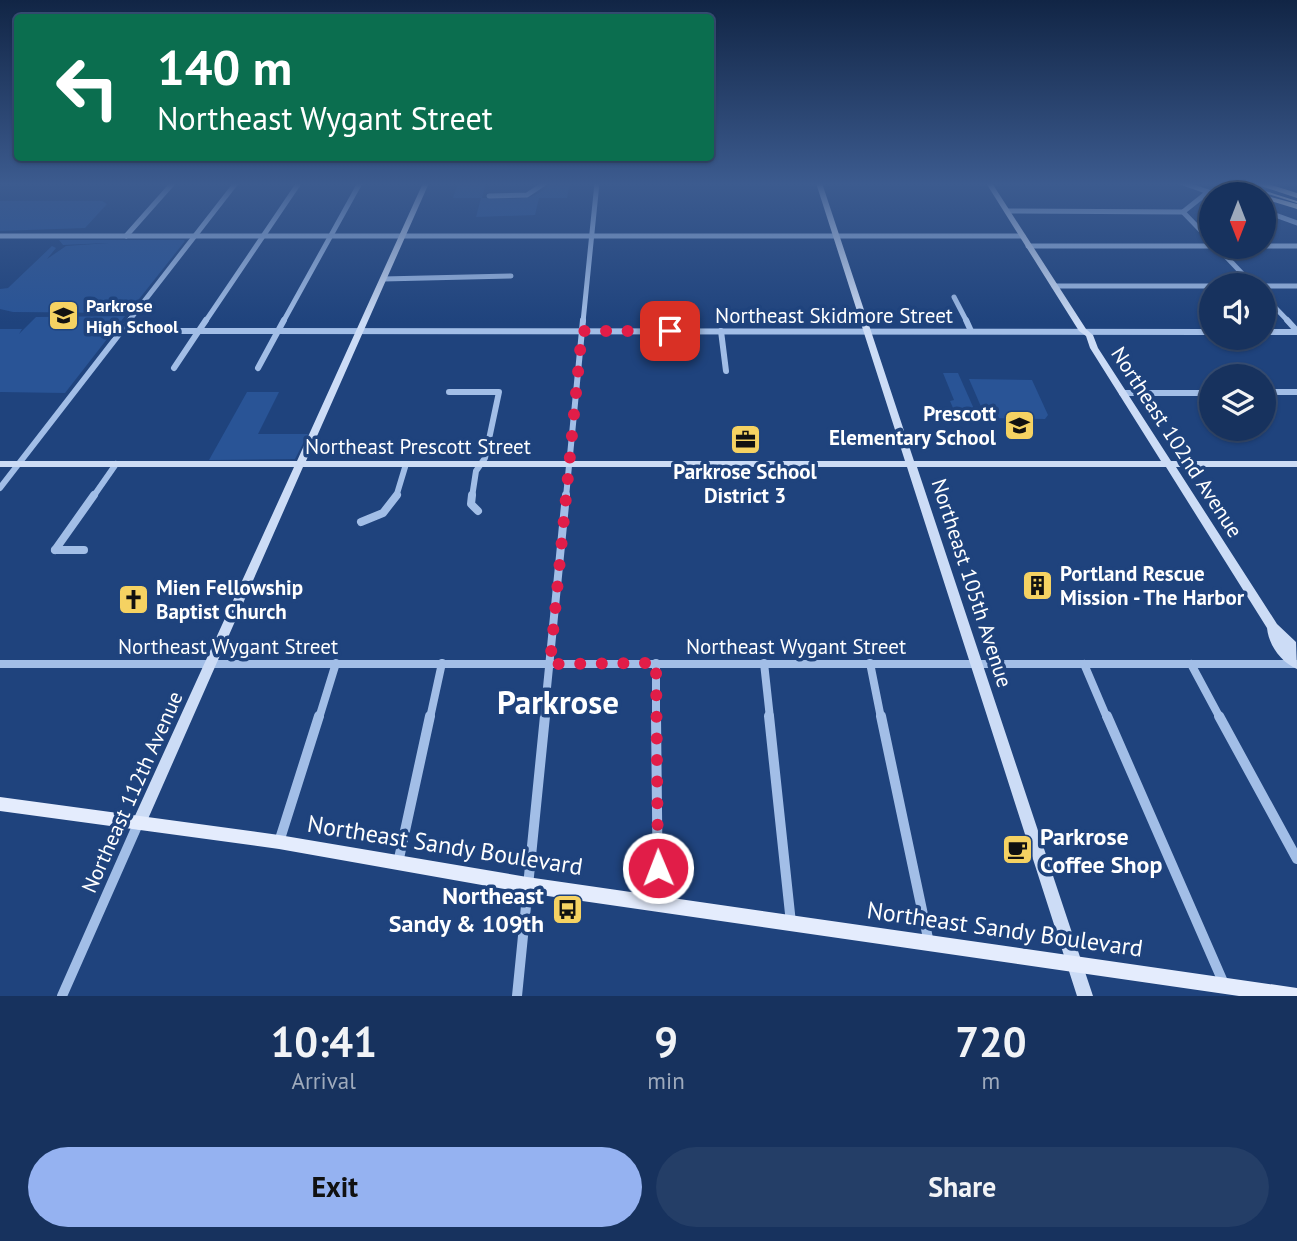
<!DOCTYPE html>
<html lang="en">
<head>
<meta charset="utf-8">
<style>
	:root { --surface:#17325e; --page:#243e67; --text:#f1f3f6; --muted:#9eaabc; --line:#364d73; --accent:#95b2f1 }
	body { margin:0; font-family:"PT Sans",sans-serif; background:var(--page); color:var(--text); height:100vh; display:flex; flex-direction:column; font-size:26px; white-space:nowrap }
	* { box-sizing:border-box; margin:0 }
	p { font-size:23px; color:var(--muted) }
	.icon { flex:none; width:38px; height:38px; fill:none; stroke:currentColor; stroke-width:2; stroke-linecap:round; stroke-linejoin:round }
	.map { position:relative; height:996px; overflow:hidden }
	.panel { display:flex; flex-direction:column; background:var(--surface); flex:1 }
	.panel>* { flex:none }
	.hud { position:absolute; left:14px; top:14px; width:700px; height:147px; border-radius:7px; box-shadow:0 2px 5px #0004,0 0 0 2px var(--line); background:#0b6e4f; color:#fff; overflow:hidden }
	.needle { width:46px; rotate:180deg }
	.controls { position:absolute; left:1199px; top:182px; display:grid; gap:14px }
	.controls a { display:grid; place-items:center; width:77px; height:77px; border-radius:50%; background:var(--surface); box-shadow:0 2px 5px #0004,0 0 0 2px var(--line); font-size:35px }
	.pin { position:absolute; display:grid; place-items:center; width:60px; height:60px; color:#fff; margin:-30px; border-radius:14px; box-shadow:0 4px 10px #0006 }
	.me { position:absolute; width:77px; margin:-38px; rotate:359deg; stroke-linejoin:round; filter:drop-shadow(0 0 5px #0008) }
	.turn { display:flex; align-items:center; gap:24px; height:147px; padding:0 28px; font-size:32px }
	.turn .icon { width:91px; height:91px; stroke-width:2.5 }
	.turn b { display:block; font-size:49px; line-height:60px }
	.eta { display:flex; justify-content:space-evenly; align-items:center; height:119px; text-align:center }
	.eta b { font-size:42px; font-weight:700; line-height:49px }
	.cta { display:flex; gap:14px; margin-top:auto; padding:14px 28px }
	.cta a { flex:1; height:80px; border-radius:42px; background:var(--accent); color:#111; font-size:28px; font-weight:700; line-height:80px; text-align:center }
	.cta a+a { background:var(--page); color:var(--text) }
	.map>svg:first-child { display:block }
	.green { fill:#295496 }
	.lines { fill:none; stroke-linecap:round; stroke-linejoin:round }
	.street-far3 { stroke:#a2bee7; stroke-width:5 }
	.street-far2 { stroke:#a2bee7; stroke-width:6 }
	.street-far1 { stroke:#a2bee7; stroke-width:8 }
	.street { stroke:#a2bee7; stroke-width:10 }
	.secondary { fill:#ccdcf6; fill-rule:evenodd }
	.primary { fill:#e4ecfd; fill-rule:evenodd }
	.highway { fill:#fff; fill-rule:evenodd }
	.tram { stroke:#fff; stroke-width:2 }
	.route { stroke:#e11d48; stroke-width:12; stroke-dasharray:0 21.6 }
	.labels { text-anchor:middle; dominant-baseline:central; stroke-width:7; stroke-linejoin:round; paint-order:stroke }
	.far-poi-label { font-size:18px; font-weight:bold; fill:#fff; stroke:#1f437d; text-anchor:start }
	.street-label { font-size:21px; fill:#fff; stroke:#1f437d }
	.poi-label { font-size:21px; font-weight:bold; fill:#fff; stroke:#1f437d; text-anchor:start }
	.near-poi-label { font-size:24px; font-weight:bold; fill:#fff; stroke:#1f437d; text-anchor:start }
	.near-street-label { font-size:24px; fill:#fff; stroke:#1f437d }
	.near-district-label { font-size:33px; font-weight:bold; fill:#fff; stroke:#1f437d }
</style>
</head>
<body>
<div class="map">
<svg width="1297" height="996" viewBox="0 0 1297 996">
	<rect width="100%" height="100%" fill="#1f437d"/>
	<g class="green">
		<path d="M458,183H486L482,198C502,198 538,204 549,183H570L567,198H539L535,215L476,217L481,198H453Z"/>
		<polygon points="0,201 102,201 107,204 85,228 0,231"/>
		<polygon points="59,240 184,240 185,241 128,313 13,312 0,309 0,289 8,288 52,246 56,248 47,259 66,246 108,243 63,245"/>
		<polygon points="125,316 65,393 0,392 0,329 22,329 19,334 36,317"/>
		<polygon points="943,373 958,373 978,418 959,418 957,409 953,408 950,401 954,400"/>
		<polygon points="969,379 1032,380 1048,415 1045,419 986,418"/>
		<polygon points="247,392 279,392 258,434 308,434 295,459 209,460"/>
	</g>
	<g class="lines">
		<g class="street-far3">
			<polyline points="1183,183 1214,194"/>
			<polyline points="489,196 527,195 545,183"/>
			<polyline points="1007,211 1183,212 1208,192"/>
			<polyline points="1264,211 1297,223"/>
			<polyline points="1183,212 1211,241"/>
			<polyline points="0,236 1023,236"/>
			<polyline points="126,236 173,183"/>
			<polyline points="1028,246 1211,246"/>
			<polyline points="1264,246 1297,246"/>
			<polyline points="1217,247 1253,285"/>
			<polyline points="383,279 511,276"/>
			<polyline points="1054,286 1211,286"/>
			<polyline points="1264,286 1297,286"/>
			<polyline points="1264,296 1289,322"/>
			<polyline points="954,297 967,322"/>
			<polyline points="128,322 236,183"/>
			<polyline points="205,322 299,183"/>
			<polyline points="283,322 360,183"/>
			<polyline points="583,322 597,183"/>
		</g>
		<g class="street-far2">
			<polyline points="966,320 971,331"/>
			<polyline points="1287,320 1297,331"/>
			<polyline points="121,331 1211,332"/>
			<polyline points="721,331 726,371"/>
			<polyline points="1264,332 1297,332"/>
			<polyline points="174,368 206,320"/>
			<polyline points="258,368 284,320"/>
			<polyline points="449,392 499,392 485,458 476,471 472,497"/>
			<polyline points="1264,392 1297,392"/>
			<polyline points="1122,393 1211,393"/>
			<polyline points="0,488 130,320"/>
			<polyline points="93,497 116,464"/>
			<polyline points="396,497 406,464"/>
			<polyline points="566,497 583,320"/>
		</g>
		<g class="street-far1">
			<polyline points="472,495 471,504 478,511"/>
			<polyline points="361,522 383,513 397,495"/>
			<polyline points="55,550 94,495"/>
			<polyline points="55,550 84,550"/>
			<polyline points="656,663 656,718"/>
			<polyline points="764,663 770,718"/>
			<polyline points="870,663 881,718"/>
			<polyline points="0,664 1297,664"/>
			<polyline points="1084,664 1107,718"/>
			<polyline points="1191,664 1220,718"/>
			<polyline points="319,718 336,663"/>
			<polyline points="430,718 442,663"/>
			<polyline points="544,718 566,495"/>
		</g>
		<g class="street">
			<polyline points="656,716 658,903"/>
			<polyline points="769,716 791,923"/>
			<polyline points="881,716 929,943"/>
			<polyline points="1107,716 1224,984"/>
			<polyline points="1219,716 1297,859"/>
			<polyline points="279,842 319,716"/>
			<polyline points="398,863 430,716"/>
			<polyline points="62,996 138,824"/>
			<polyline points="517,996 545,716"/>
		</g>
		<path class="secondary" d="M423,183H429L306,461H905L816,183H822L914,461H1161L1090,348L1086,336L1079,331L986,183H992L1086,329L1093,335L1098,348L1171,461H1297V467H1176L1277,624L1296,642L1297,669C1281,662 1269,646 1267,628L1166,467H917L1093,996H1077L907,467H303L144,828L139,830L134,828L132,823L134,818L294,467H0V461H297Z"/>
		<polygon class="primary" points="0,797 279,835 527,877 1297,988 1297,996 1239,996 527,893 279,849 0,811"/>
		<g class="highway">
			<polygon points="1217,183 1230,183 1260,194 1249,194"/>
			<polygon points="1252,183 1265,183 1297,193 1297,198"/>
			<polygon points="1264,195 1297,204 1297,209 1264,199"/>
		</g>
		<polyline class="tram" points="1237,183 1297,202"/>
	</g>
	<linearGradient id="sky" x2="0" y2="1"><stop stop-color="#112545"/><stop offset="0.57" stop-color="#3c5b8f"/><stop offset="1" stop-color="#3c5b8f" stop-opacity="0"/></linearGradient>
	<rect width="1297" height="323" fill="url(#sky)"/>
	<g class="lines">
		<polyline class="route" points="658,868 656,663 550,664 582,331 670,331"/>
	</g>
	<defs>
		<symbol id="school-square" viewBox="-11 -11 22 22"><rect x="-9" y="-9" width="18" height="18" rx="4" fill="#f5d262" stroke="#1f437d"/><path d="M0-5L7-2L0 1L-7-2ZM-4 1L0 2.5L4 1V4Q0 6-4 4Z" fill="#111"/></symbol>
		<symbol id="office-square" viewBox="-11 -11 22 22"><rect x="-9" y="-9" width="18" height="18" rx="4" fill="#f5d262" stroke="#1f437d"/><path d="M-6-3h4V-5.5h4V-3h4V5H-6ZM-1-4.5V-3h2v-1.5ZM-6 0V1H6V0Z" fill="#111"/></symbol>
		<symbol id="building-square" viewBox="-11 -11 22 22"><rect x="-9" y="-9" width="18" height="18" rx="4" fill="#f5d262" stroke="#1f437d"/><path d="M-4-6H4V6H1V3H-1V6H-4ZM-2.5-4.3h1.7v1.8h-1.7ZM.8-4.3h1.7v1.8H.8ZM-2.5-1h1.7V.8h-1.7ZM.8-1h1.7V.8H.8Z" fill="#111"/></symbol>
		<symbol id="church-square" viewBox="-11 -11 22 22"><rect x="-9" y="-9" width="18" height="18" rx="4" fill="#f5d262" stroke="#1f437d"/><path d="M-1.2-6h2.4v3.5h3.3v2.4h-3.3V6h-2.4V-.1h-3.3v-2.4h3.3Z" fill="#111"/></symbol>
		<symbol id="cafe-square" viewBox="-11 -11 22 22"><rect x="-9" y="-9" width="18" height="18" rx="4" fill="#f5d262" stroke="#1f437d"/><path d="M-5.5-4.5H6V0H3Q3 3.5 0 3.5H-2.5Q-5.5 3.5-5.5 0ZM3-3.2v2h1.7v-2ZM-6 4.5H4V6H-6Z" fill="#111"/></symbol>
		<symbol id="bus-square" viewBox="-11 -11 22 22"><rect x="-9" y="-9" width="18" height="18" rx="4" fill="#f5d262" stroke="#1f437d"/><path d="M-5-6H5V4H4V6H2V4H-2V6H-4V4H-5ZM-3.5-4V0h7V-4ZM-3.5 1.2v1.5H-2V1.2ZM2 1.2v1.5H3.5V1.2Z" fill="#111"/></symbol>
	</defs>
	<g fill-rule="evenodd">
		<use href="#school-square" x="46" y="298" width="35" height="35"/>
		<use href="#school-square" x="1002" y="408" width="35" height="35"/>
		<use href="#office-square" x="728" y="422" width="35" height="35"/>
		<use href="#building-square" x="1020" y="568" width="35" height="35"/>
		<use href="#church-square" x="116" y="582" width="35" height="35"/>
		<use href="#cafe-square" x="1000" y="832" width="35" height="35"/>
		<use href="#bus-square" x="550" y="892" width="35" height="35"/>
	</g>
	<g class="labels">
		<g class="far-poi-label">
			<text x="86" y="305">Parkrose<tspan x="86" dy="21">High School</tspan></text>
		</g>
		<g class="street-label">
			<text x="834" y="315">Northeast Skidmore Street</text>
			<text transform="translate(1177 442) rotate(57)">Northeast 102nd Avenue</text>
			<text x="418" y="446">Northeast Prescott Street</text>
			<text transform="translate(972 583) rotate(72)">Northeast 105th Avenue</text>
			<text x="228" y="646">Northeast Wygant Street</text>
			<text x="796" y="646">Northeast Wygant Street</text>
			<text transform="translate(132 792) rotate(-66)">Northeast 112th Avenue</text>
		</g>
		<g class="poi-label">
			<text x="996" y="413" text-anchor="end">Prescott<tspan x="996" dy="24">Elementary School</tspan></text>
			<text x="745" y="471" text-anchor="middle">Parkrose School<tspan x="745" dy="24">District 3</tspan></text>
			<text x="1060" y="573">Portland Rescue<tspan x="1060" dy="24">Mission - The Harbor</tspan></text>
			<text x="156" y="587">Mien Fellowship<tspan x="156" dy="24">Baptist Church</tspan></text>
		</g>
		<g class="near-poi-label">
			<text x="1040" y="836">Parkrose<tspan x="1040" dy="28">Coffee Shop</tspan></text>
			<text x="544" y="895" text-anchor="end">Northeast<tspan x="544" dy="28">Sandy &amp; 109th</tspan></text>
		</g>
		<g class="near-street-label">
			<text transform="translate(445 845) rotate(9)">Northeast Sandy Boulevard</text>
			<text transform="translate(1005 929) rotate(8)">Northeast Sandy Boulevard</text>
		</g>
		<g class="near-district-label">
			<text x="558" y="701">Parkrose</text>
		</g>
	</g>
</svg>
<div class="controls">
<a><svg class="needle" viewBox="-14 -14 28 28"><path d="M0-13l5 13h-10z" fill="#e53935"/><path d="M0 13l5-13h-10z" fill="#9eaabc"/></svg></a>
<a><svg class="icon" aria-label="sound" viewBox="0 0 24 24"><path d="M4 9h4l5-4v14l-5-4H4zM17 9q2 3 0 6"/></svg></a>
<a><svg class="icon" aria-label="layers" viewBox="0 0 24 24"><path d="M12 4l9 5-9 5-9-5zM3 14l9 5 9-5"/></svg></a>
</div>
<div class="pin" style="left:670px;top:331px;background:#d93025"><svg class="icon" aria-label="arrive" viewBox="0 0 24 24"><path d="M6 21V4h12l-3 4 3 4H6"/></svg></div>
<svg class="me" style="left:658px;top:868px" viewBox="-20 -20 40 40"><circle r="17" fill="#e11d48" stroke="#fff" stroke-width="3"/><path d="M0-11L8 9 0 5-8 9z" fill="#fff"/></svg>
<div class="hud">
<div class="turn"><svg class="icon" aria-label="left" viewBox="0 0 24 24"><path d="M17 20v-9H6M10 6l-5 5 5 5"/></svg><div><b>140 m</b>Northeast Wygant Street</div></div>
</div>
</div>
<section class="panel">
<div class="eta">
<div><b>10:41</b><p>Arrival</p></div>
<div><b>9</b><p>min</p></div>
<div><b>720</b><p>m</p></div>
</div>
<div class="cta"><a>Exit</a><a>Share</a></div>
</section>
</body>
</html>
